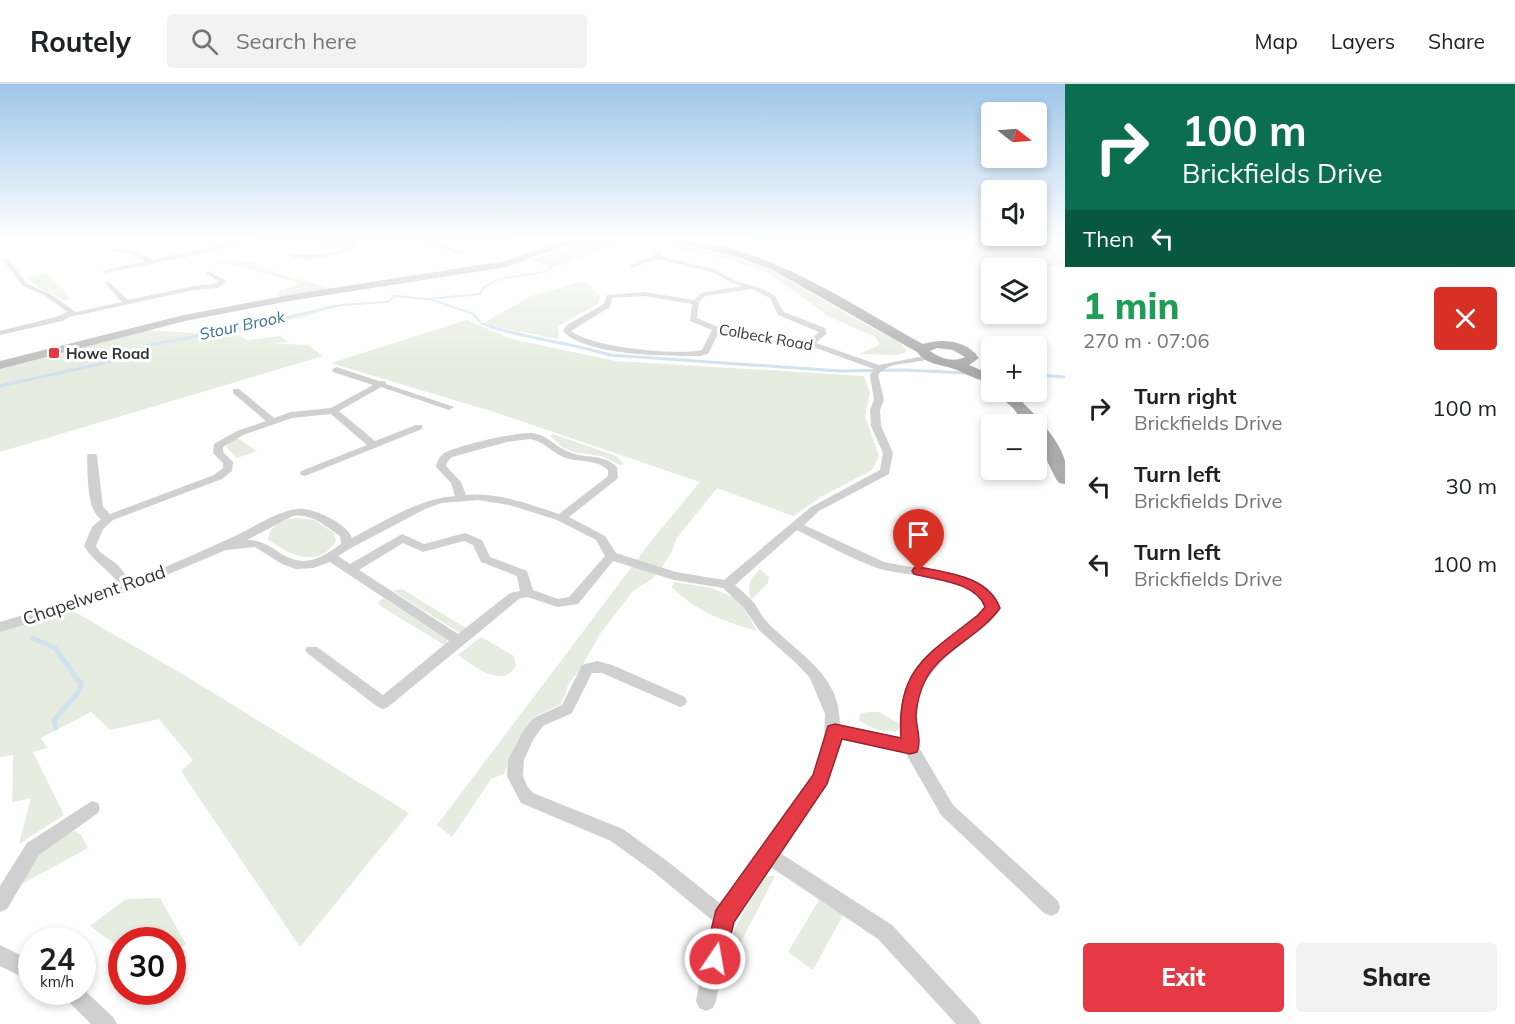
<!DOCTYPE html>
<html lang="en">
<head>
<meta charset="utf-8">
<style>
	:root { --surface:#fff; --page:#f2f2f2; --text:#202124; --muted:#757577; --line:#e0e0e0; --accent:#e63946 }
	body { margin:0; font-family:Mulish,sans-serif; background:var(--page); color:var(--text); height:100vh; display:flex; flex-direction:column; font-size:22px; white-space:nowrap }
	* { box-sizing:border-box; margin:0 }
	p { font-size:20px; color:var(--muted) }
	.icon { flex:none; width:33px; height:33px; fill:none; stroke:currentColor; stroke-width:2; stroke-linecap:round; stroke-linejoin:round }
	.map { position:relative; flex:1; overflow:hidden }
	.sheet { display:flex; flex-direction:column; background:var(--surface); width:450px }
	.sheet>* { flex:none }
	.top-card { background:#0b6e4f; color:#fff; overflow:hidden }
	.needle { width:39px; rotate:107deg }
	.buttons { position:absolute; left:981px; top:18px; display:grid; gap:12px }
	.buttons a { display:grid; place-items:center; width:66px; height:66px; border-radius:6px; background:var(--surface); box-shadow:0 3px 9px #0003; font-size:30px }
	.speed { position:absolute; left:18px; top:843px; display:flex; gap:12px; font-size:30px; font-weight:700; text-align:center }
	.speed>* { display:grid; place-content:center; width:78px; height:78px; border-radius:50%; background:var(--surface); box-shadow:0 3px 9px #0003; line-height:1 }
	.speed small { font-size:15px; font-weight:400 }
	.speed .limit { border:9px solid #d22; background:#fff; color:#111 }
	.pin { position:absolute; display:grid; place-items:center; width:51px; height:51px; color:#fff; margin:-62px -26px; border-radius:50% 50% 50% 0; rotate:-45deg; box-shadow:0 0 6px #0007 }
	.pin .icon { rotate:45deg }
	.me { position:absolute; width:66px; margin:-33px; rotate:12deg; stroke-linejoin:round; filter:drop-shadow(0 0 4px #0008) }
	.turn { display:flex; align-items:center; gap:21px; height:126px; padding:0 18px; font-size:27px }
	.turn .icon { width:78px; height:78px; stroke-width:2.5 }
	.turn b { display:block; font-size:42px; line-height:51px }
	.then { display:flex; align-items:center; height:57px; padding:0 18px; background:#0003; gap:12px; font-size:22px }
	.round { display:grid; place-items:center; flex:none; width:63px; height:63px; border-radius:6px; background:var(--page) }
	.overview { display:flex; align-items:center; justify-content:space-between; height:102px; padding:0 18px }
	h1 { font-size:36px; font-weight:800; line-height:45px; color:#1e9e55 }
	.primary-button { display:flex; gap:12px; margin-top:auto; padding:12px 18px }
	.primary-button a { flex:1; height:69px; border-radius:6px; background:var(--accent); color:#fff; font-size:24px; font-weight:800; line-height:69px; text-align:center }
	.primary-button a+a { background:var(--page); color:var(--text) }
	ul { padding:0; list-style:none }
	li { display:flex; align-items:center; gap:18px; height:78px; padding:0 18px }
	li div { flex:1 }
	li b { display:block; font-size:22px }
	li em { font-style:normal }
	header { display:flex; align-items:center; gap:36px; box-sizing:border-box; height:84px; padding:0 30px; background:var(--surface); border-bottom:2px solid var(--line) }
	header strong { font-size:28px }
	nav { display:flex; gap:33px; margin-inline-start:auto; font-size:21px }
	.search { width:420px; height:54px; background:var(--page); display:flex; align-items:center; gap:15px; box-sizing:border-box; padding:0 21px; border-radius:6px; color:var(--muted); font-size:22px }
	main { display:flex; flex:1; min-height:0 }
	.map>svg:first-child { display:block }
	.green { fill:#e6ecdf }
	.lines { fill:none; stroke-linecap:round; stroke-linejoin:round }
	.stream-far2 { stroke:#cfe2ee; stroke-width:2 }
	.stream-far1 { stroke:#cfe2ee; stroke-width:3 }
	.stream { stroke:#cfe2ee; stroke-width:5 }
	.street { fill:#d0d0d0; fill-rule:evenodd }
	.secondary { fill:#bdbdbd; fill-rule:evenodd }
	.primary { fill:#ababab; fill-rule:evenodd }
	.route { fill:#e63946; stroke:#96252e; stroke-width:1.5 }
	.poi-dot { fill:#e63946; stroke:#fff; stroke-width:2 }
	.labels { text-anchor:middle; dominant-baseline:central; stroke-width:6; stroke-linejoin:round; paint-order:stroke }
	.far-street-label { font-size:15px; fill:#333; stroke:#fff }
	.far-poi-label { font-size:15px; font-weight:bold; fill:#333; stroke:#fff; text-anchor:start }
	.far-water-label { font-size:16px; font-style:italic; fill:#3f7597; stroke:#fff }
	.street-label { font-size:18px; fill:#333; stroke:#fff }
</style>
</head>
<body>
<header>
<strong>Routely</strong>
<div class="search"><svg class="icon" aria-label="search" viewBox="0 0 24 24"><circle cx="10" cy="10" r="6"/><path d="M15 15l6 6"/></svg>Search here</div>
<nav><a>Map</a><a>Layers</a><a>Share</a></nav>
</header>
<main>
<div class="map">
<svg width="1065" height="940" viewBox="0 0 1065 940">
	<rect width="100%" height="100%" fill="#fff"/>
	<g class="green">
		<polygon points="595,155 628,155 553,184 530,176"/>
		<path d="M1049,155H1065V180C1037,186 994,194 972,170L977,166L1032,160Z"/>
		<polygon points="675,159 730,172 772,186 859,237 900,258 907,268 896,271 859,270 877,262 879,259 875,253 825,231 826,230 768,189 731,176 669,163"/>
		<polygon points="230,176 251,178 274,186 272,188 334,205 281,213 276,209 300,199 225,179 211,180"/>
		<path d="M48,189C56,199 64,205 70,215L65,216L41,205L27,193Z"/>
		<polygon points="580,198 591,201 595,209 600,212 598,220 558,242 559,252 557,255 482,240 531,212"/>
		<polygon points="335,220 336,223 299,234 233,248 248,256 280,252 289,258 267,259 308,261 323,272 0,368 0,285 143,246 195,249 272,237"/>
		<polygon points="467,236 511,255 616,277 864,292 870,309 865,332 879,372 872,386 821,413 793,432 717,404 676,455 672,467 663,482 652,495 633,507 600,550 579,587 568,600 566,609 561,620 533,633 518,656 504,690 491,695 452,753 437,741 652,456 700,398 494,328 331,279"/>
		<polygon points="553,350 616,372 624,380 620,381 601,372 573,368 562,363 550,352"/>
		<polygon points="237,354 257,367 237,374 227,364 228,359"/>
		<path d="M296,434L314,436L334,449L336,457C319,485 289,472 268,455C270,441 283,436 296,434Z"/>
		<path d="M760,485L769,493L768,499L751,516C747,501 749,496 760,485Z"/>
		<path d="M674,498L712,504L735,514L742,522L757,547C725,538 695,527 672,503Z"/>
		<polygon points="402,505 469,546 463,551 393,507"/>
		<polygon points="383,514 447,556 446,562 382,523 378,519"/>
		<polygon points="68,524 184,591 409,729 300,863 181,687 193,676 159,635 110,646 91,628 41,654 47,664 33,668 64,731 19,760 31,714 12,718 13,671 0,673 0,543"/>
		<path d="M481,553L514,572L516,581C503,607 473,581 458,571Z"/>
		<path d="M868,628H879L900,640L898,647C882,649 873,645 859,636L860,630Z"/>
		<path d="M75,747L81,751L88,764L20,801C34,778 47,752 75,747Z"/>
		<path d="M767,792H775L713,912C725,857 736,838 767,792Z"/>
		<polygon points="160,814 186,860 173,869 172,856 122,856 121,865 90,842 126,815"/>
		<polygon points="819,816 843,831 813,886 788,868"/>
	</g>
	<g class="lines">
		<g class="stream-far2">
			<polyline points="430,215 473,230 482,240 496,244"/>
			<polyline points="237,244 341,221 387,218 395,212 428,215 480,210 483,204 499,195 545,188 557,179 621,155"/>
		</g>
		<g class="stream-far1">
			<path d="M491,243C530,255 571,259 610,271L839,287L903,286L968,289"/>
			<polyline points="1036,291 1065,293"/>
			<polyline points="0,302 109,278 133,270 149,261 245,243"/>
		</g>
		<polyline class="stream" points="32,554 55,564 81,600 79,607 54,636 56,644"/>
		<g class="street">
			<polygon points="197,155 230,158 250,155 211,168 105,189 102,187 145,177 132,170 112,167 114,164 136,167 152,176 224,160"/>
			<path d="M297,155H381L357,158L352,165C332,172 308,181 288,171C294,169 300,171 308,171C320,171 343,169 351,159L339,160Z"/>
			<polygon points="414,155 423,155 465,169 460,170"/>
			<path d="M660,168L663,170L661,172L716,186L736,197L763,205L775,212L784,228L825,244L827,249L816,259L879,281L928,271L932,273C917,282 890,275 878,291L884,316L880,326L881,342L893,369L889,390L819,427L804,441L884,478L960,492L980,501L994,511L999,524L984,541L945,574L925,597L919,611L916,630L918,662L953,721L1058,817L1060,823L1058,829L1051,832L1044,829L941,731L905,668L839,654V660C825,703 807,733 780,769L892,841L977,933L981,940H956L878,855L769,782L747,813L730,841L716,917L713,924L706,927L699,924L696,917L706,860L713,837L655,789L611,757L521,719L507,692L508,676L522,649L533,634L562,621L582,581L597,577L612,581L685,613L687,617L685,621L680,623L602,589H592L572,629L543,642L533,656L524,676L523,692L527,702L533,709L623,745L667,777L721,820L798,716L814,689L824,660L825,630L810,594L797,580L759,546L743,523L723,504L674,496L613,477L578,520L558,523L527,513L519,515L388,623L383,625L378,623L307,569L305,566L307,563H317L383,611L449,557L330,478L313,484L296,485L282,480L255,463L226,466L119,511L0,548V538L120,501C109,486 94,478 84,462L92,443L101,435C86,426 88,388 87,372L88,370H96L97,372L103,423L110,430L214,391L223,384V379L213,369L214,360L237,347L266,337L233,309V305H239L274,334L291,328L331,324L373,301L333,288L332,286L336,283L379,297H385L386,300L454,323L449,326L446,325L381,303L339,327L375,357L416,341H422V345L305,392L301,391L300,389L301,387L367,361L331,330L292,334L243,351L223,363V368L233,378L232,387L222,395L113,436L103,445L96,462L100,468L118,481L130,497C166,483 201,468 235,452C255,443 276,427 298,425C312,423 348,440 352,454C385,437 418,415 455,412L451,399L436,383C437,377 440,371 446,368C461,361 515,348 532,349C548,351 555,363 569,368C585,375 602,369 617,383L618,393L617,395L569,433L605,452L616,469L676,488L724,496L811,423L880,386L883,369L871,342L870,326L874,316L870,291L874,285L802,259L719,248L708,270L700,272C666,272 586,272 563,247L567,241L604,220L607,211L645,208L694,216L701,209L742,202L732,199L712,188L657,175L632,184L629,182ZM751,205L770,214L778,231L819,248L809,257L718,243L697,234L699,218L705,212ZM645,212L692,220L690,237L712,246L702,266C677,272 590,263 571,247L610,223L612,214ZM530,355C544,357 551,368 563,373C578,379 595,374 608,386V392L559,430C529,420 498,408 466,411L461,398L446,382L447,378L452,373L507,358ZM478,416L509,421L557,436L596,456L605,472L569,513L558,515L533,506L527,487L490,473L482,456L465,449L424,460L402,450L350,480L338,472L351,464L427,424L442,419ZM293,432C312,429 325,442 340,452L341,460C318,476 303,485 277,467C267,460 259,456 247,456ZM797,446C823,459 850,474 877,484C904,493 976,491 985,523C943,569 894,580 901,655L840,642C841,590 799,571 768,539C763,534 759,527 755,520C749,513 742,507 735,501ZM464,457L473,461L481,478L517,492L520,507L510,509L458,550L359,486L403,459L423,468Z"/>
			<polygon points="4,175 8,175 27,200 50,210 76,228 122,218 105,199 108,197 128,216 194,202 214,200 218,197 207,190 206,189 209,187 226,197 218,204 194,206 69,233 62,237 0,251 0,247 56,233 67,228 46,212 23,202 3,176"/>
			<polygon points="92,717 98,719 100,724 98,729 39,771 7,825 0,828 0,802 27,759"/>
			<polygon points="0,861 32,877 32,898 0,882"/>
			<polygon points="82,904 113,933 117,940 91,940 70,919 61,915 58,908 82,908"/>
		</g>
		<polygon class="secondary" points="568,155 581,155 507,183 289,217 185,237 0,285 0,277 184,231 289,211 505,177"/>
		<g class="primary">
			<path d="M663,155C759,155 843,216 923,260C942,254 967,256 979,274L969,281L990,290L992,294L985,297C975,295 966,290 957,286C942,280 928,282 917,268L771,185L734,172ZM937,264L953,266L965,273C953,279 940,274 930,267Z"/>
			<path d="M995,308H1010C1028,321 1060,355 1065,377C1065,384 1065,393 1065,400L1059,399L1056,395L1036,355V340H1025L1013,324Z"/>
		</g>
	</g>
	<linearGradient id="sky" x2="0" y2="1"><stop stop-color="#9ec6ea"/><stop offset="0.54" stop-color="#fff"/><stop offset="1" stop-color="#fff" stop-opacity="0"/></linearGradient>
	<rect width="1065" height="287" fill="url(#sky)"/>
	<path class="route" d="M919,483C948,489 988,492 1000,524C981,552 941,566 926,595C920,606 917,619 916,631C916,643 922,657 917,668L910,670L842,655L827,700L734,838L723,883L715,886L707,883L704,875L716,826L813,691L828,642L835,640L901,654C896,584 929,570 978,531L985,523C976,498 936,496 914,490L912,487L914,484Z"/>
	<rect class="poi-dot" x="48" y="263" width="12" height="12" rx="3"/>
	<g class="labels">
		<g class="far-street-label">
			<text transform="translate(766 253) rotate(10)">Colbeck Road</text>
		</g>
		<g class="far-poi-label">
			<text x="66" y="269">Howe Road</text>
		</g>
		<g class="far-water-label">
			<text transform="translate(242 241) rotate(-12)">Stour Brook</text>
		</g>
		<g class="street-label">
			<text transform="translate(94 511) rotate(-19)">Chapelwent Road</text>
		</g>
	</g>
</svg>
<div class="buttons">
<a><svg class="needle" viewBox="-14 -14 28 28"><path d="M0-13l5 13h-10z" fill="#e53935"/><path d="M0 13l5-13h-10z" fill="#757577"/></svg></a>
<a><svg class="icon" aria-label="sound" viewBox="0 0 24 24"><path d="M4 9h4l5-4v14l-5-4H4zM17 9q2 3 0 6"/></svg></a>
<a><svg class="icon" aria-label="layers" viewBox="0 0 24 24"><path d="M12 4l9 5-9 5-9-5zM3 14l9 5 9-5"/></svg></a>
<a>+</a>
<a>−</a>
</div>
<div class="speed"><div>24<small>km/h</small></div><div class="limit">30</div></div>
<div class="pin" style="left:919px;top:487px;background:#d93025"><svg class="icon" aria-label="arrive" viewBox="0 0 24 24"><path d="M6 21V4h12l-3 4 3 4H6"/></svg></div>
<svg class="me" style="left:715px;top:875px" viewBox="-20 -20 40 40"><circle r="17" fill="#e63946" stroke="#fff" stroke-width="3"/><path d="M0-11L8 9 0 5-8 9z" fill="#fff"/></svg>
</div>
<section class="sheet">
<div class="top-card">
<div class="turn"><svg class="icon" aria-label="right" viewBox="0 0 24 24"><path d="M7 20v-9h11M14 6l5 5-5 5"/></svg><div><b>100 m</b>Brickfields Drive</div></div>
<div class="then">Then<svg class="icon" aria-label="left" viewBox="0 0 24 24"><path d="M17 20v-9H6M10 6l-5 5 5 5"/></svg></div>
</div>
<div class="overview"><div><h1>1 min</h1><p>270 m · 07:06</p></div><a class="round" style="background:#d93025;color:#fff"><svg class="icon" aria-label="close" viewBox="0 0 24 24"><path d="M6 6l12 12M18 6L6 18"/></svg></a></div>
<ul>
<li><svg class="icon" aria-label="right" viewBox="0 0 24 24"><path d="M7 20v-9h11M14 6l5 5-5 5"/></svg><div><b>Turn right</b><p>Brickfields Drive</p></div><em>100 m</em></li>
<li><svg class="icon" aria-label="left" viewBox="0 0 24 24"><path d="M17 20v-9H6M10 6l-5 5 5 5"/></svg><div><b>Turn left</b><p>Brickfields Drive</p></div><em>30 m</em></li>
<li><svg class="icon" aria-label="left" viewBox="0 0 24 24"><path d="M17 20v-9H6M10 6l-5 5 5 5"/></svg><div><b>Turn left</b><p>Brickfields Drive</p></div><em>100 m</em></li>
</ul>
<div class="primary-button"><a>Exit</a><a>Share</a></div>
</section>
</main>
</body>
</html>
